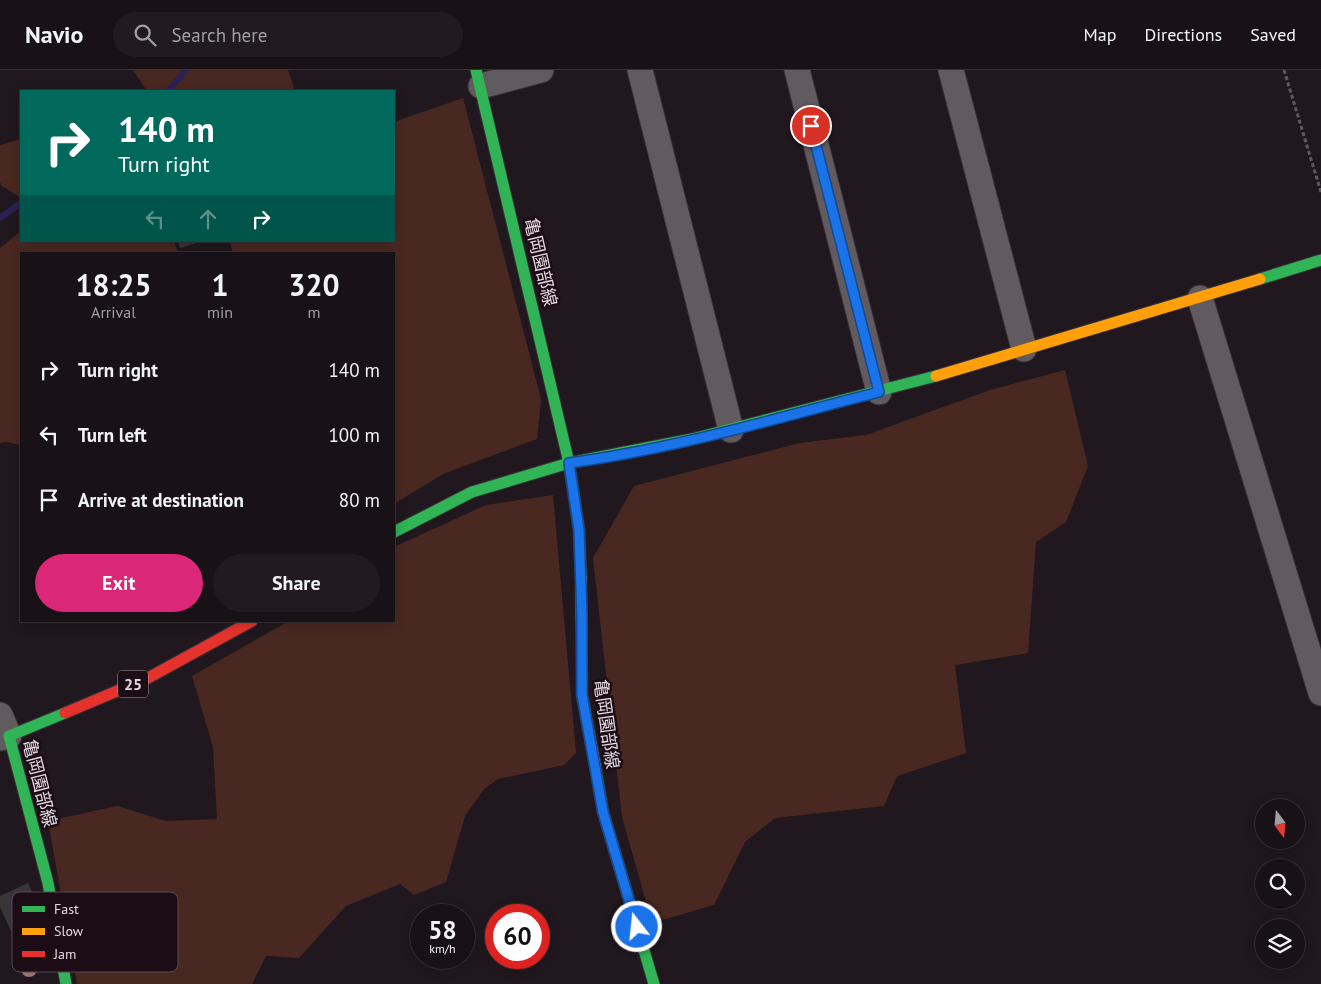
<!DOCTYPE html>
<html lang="en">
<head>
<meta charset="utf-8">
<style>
	:root { --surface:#181216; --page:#211b1f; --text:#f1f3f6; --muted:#9f9ea1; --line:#363235; --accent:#db2777 }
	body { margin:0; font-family:"PT Sans","Noto Sans JP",sans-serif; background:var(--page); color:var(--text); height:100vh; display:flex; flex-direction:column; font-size:19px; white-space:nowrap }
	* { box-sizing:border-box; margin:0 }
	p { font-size:16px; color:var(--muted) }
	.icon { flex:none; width:28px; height:28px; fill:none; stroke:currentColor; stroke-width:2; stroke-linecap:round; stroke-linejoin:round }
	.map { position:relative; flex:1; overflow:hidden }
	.details { position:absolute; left:20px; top:182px; width:375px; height:370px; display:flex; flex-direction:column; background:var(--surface); border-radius:0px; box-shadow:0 2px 12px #0003,0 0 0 1px var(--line) }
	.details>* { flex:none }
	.hud { position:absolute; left:20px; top:20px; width:375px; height:152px; border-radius:0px; box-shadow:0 2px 12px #0003,0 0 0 1px var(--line); background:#00695c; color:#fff; overflow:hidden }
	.needle { width:32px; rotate:164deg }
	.fabs { position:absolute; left:1255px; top:729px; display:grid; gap:10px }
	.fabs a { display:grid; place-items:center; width:50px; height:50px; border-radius:50%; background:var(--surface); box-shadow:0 2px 12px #0003,0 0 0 1px var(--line); font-size:25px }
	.speed { position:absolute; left:410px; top:834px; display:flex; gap:10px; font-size:25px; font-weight:700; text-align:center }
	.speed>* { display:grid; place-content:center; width:65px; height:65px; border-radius:50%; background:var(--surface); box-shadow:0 2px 12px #0003,0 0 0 1px var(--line); line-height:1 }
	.speed small { font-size:12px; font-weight:400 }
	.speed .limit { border:8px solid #d22; background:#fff; color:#111 }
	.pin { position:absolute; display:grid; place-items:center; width:42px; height:42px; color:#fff; margin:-21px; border:2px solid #fff; border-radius:50%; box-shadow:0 1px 5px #0007 }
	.me { position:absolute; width:55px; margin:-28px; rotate:344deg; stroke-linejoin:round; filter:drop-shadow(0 0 4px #0008) }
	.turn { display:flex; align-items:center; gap:18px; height:105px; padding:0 15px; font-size:22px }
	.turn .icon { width:65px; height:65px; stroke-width:2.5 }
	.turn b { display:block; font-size:35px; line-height:42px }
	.lanes { display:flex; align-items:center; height:48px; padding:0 15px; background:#0003; justify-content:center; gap:25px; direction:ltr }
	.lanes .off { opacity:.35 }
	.eta { display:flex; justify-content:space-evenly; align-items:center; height:85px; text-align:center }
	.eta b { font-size:30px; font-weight:700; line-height:35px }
	.action { display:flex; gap:10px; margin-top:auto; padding:10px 15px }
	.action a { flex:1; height:58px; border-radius:30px; background:var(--accent); color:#fff; font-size:20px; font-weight:700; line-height:58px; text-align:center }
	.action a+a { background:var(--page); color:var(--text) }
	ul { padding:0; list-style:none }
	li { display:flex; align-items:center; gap:15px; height:65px; padding:0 15px }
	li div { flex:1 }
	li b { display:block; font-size:19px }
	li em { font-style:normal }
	header { display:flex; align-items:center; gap:30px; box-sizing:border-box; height:70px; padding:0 25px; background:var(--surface); border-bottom:1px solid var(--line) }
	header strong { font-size:24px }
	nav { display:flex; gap:28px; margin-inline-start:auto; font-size:18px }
	.search { width:350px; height:45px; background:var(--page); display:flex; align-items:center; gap:12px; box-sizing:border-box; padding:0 18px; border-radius:28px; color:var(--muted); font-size:19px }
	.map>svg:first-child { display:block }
	.green { fill:#4a2822 }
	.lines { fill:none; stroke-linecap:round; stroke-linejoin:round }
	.stream { stroke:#2b2155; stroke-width:6 }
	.building { fill:#3c3538 }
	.street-casing { stroke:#383237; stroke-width:27 }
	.fast-casing { stroke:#383237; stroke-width:13 }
	.slow-casing { stroke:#383237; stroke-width:13 }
	.jam-casing { stroke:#383237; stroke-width:13 }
	.path { stroke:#5f595d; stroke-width:3; stroke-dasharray:4 2.5; stroke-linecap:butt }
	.street { stroke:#615a5f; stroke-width:25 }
	.fast { stroke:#30b455; stroke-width:11 }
	.slow { stroke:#ff9f0a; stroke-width:11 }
	.jam { stroke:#e5322d; stroke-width:11 }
	.tree { fill:#9a746f }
	.route-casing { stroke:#114b97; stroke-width:12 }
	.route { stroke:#1a73e8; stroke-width:9 }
	.labels { text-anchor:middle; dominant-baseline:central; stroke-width:5; stroke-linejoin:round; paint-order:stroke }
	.shield { fill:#1b0c16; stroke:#a79ba3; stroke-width:1 }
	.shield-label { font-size:16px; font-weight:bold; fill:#e3d8df }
	.street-label { font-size:18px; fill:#e3d8df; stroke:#1b0c16 }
	.key { fill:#1b0c16; stroke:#574952; stroke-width:1 }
	.key-label { font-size:14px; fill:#e3d8df }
</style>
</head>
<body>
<header>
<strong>Navio</strong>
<div class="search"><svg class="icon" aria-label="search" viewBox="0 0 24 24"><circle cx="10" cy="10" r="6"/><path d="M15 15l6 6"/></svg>Search here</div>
<nav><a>Map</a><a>Directions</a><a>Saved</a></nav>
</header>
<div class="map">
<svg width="1321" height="914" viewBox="0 0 1321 914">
	<rect width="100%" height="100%" fill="#20181e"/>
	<g class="green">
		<polygon points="133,0 288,0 295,21 147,21"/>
		<polygon points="463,28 541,329 537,369 443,404 394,434 394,184 233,184 230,171 394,171 394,52"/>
		<polygon points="21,69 21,128 2,116 0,112 0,75"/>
		<polygon points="21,161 21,171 174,171 178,184 21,184 21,375 5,372 0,373 0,178"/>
		<polygon points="1065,300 1088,396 1066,452 1036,472 1028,583 955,595 966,683 897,706 884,736 775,748 745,772 714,835 652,853 622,747 593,488 634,416 800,373 866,365 990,320"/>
		<polygon points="553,425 576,683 564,695 498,709 484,719 465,746 446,812 414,825 400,814 346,836 299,888 266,886 252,914 77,914 48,751 117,736 166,751 217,749 213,677 192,606 289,551 394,551 394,477 486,435"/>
	</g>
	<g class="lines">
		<g class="stream">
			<polyline points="168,21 186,0"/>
			<polyline points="0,148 21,133"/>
		</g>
	</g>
	<g class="building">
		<polygon points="178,171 200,171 200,172 180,178"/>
		<polygon points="28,813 40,840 17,850 20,857 11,861 0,837 0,826"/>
	</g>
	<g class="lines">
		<defs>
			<g id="street">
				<polyline points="640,0 731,360"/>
				<polyline points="797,0 879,322"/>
				<polyline points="951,0 1024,279"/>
				<polyline points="481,16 541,0"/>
				<polyline points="1200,228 1321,623"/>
				<polyline points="0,645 9,666 0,668"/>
			</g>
			<g id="fast">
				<polyline points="476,0 569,393 579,460 581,507"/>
				<polyline points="1260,209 1321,190"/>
				<polyline points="569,393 692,369 936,306"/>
				<polyline points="394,462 472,422 569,393"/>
				<polyline points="65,643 9,666 48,813 66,914"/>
				<polyline points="595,695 603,742 654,914"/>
			</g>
			<g id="slow">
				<polyline points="936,306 1260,209"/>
				<polyline points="581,507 582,625 595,695"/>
			</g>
			<polyline id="jam" points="65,643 148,608 252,551"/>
		</defs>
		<use href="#street" class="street-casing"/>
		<use href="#fast" class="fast-casing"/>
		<use href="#slow" class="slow-casing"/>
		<use href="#jam" class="jam-casing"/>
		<polyline class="path" points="1284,0 1321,122"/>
		<use href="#street" class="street"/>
		<use href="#fast" class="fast"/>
		<use href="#slow" class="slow"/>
		<use href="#jam" class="jam"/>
	</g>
	<circle class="tree" cx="29" cy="899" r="8"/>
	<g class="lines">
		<defs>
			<path id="route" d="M637,857L603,742L582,625V547L579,460L569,393C674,379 777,348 879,322L811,56"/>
		</defs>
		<use href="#route" class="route-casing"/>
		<use href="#route" class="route"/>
	</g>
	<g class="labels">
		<rect class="shield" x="118" y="600.5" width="30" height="27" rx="4"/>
		<g class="shield-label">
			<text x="133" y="614">25</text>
		</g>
		<g class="street-label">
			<text transform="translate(541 192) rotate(77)">亀岡園部線</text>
			<text transform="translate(607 654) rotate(82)">亀岡園部線</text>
			<text transform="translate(40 713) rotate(76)">亀岡園部線</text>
		</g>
	</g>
	<rect x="12" y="822" width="166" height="80" rx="8" class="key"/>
	<rect x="22" y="836" width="23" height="6" fill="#30b455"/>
	<rect x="22" y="858" width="23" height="7" fill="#ff9f0a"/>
	<rect x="22" y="881" width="23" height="6" fill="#e5322d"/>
	<g class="key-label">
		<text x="54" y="844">Fast</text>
		<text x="54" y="866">Slow</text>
		<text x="54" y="889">Jam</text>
	</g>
</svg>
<div class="fabs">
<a><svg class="needle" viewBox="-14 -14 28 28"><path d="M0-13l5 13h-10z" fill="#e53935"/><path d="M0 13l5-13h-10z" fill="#9f9ea1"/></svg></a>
<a><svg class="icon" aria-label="search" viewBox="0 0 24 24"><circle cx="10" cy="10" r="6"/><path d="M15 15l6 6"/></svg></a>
<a><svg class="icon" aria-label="layers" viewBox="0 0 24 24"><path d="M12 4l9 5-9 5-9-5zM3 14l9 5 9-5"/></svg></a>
</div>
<div class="speed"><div>58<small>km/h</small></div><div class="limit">60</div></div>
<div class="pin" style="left:811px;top:56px;background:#d93025"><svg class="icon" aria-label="arrive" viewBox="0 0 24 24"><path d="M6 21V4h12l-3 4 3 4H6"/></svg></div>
<svg class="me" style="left:637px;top:857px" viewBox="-20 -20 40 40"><circle r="17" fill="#1a73e8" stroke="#fff" stroke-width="3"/><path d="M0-11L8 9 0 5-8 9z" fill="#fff"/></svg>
<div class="hud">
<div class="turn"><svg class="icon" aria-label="right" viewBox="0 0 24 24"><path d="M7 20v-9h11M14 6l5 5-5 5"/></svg><div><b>140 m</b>Turn right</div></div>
<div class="lanes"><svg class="icon off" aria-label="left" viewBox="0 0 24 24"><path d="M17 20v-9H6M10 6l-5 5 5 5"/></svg><svg class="icon off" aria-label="ahead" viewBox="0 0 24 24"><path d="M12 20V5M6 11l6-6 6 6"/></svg><svg class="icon" aria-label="right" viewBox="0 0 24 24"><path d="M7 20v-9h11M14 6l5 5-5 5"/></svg></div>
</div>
<section class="details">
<div class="eta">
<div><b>18:25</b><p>Arrival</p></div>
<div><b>1</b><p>min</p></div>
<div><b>320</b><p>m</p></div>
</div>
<ul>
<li><svg class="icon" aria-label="right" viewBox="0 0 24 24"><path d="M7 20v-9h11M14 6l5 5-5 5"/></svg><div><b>Turn right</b></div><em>140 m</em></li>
<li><svg class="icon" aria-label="left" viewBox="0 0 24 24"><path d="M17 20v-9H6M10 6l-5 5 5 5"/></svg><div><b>Turn left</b></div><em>100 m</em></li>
<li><svg class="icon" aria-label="arrive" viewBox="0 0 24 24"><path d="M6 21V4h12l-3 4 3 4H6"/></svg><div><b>Arrive at destination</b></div><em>80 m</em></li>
</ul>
<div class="action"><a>Exit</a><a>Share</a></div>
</section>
</div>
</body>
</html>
